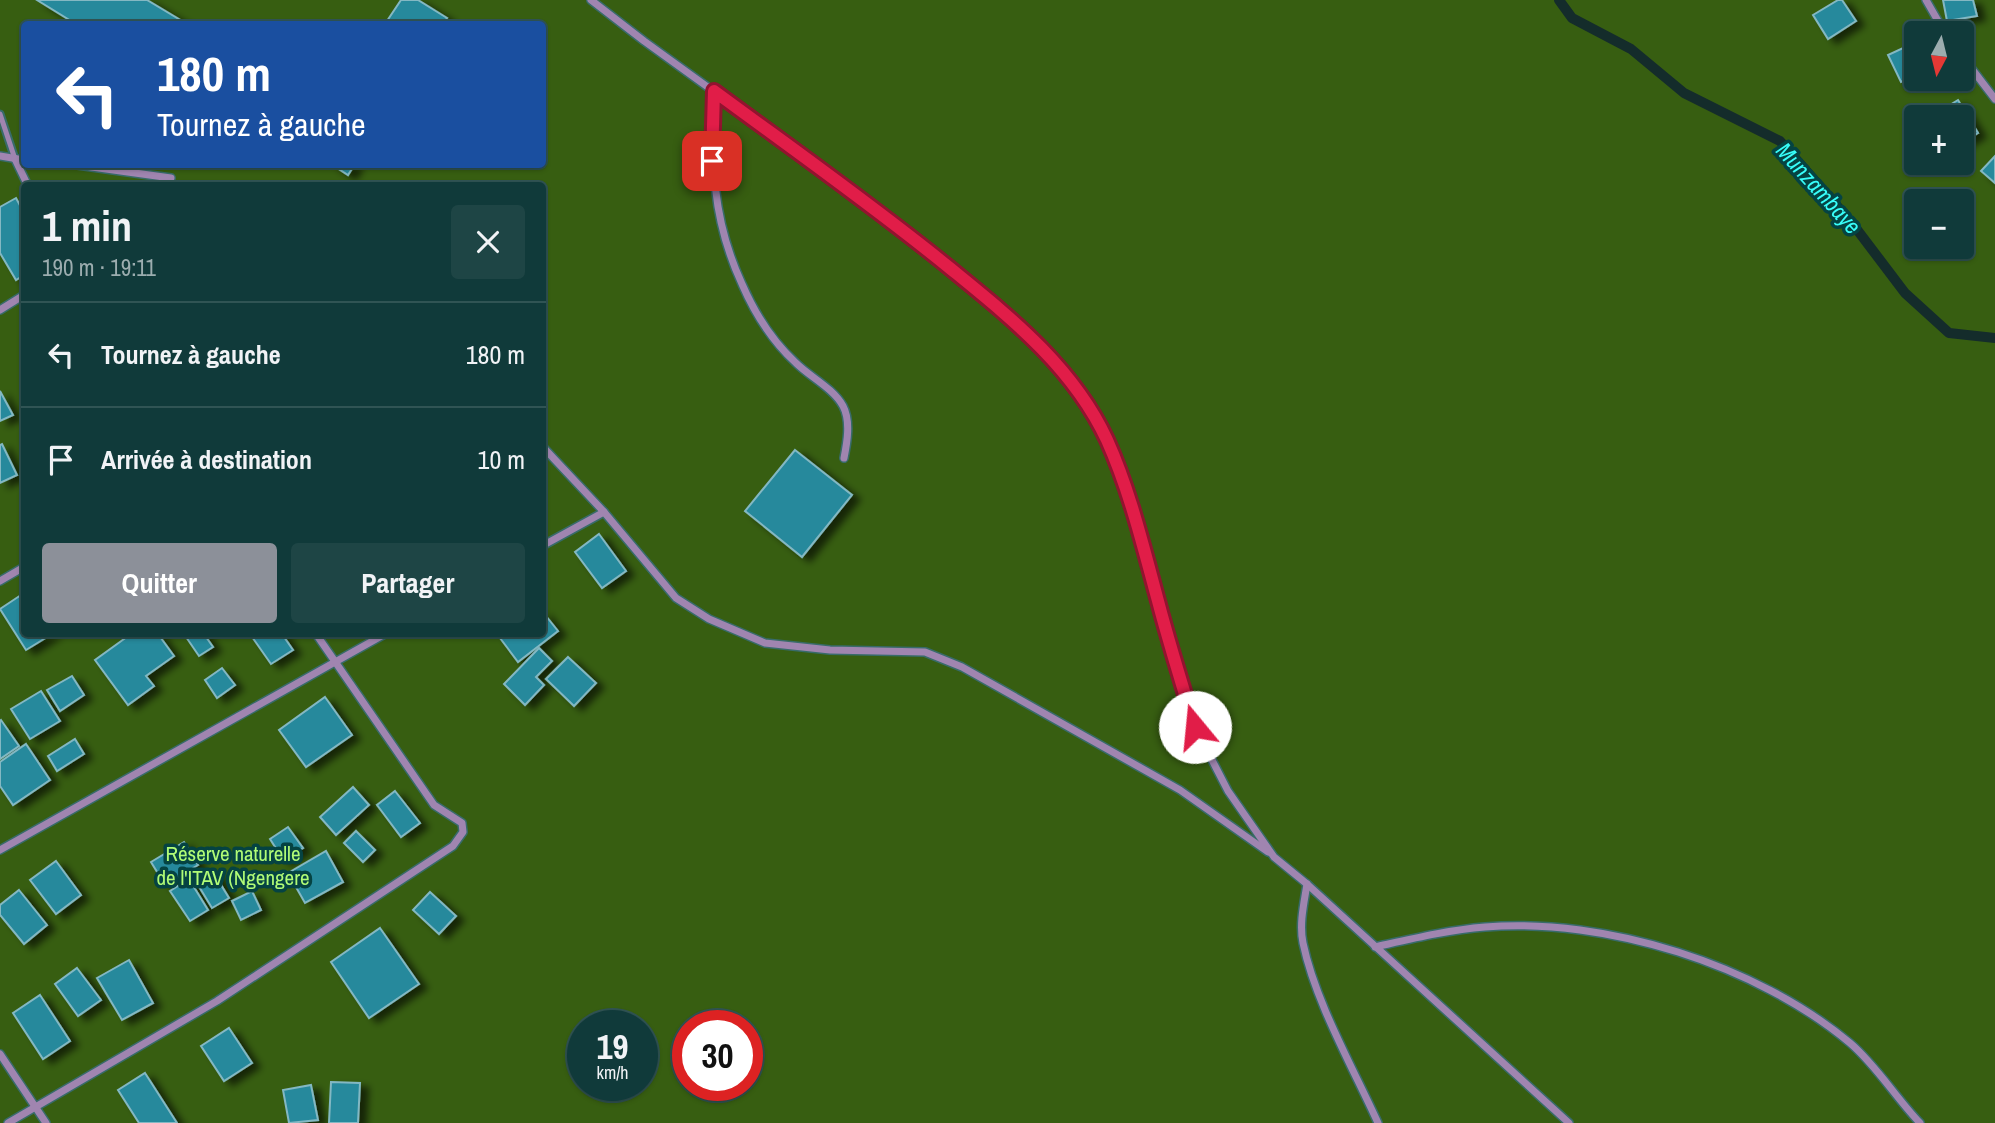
<!DOCTYPE html>
<html lang="fr">
<head>
<meta charset="utf-8">
<style>
	:root { --surface:#103a3a; --page:#1e4545; --text:#f1f3f6; --muted:#9cadaf; --line:#305454; --accent:#8c9099 }
	body { margin:0; font-family:"Archivo Narrow",sans-serif; background:var(--page); color:var(--text); height:100vh; display:flex; flex-direction:column; font-size:26px; white-space:nowrap }
	* { box-sizing:border-box; margin:0 }
	p { font-size:23px; color:var(--muted) }
	.icon { flex:none; width:38px; height:38px; fill:none; stroke:currentColor; stroke-width:2; stroke-linecap:round; stroke-linejoin:round }
	.map { position:relative; flex:1; overflow:hidden }
	.details { position:absolute; left:21px; top:182px; width:525px; height:455px; display:flex; flex-direction:column; background:var(--surface); border-radius:7px; box-shadow:0 2px 5px #0004,0 0 0 2px var(--line) }
	.details>* { flex:none }
	.guide { position:absolute; left:21px; top:21px; width:525px; height:147px; border-radius:7px; box-shadow:0 2px 5px #0004,0 0 0 2px var(--line); background:#1a4fa0; color:#fff; overflow:hidden }
	.needle { width:46px; rotate:187deg }
	.buttons { position:absolute; left:1904px; top:21px; display:grid; gap:14px }
	.buttons a { display:grid; place-items:center; width:70px; height:70px; border-radius:7px; background:var(--surface); box-shadow:0 2px 5px #0004,0 0 0 2px var(--line); font-size:35px }
	.speed { position:absolute; left:567px; top:1010px; display:flex; gap:14px; font-size:35px; font-weight:700; text-align:center }
	.speed>* { display:grid; place-content:center; width:91px; height:91px; border-radius:50%; background:var(--surface); box-shadow:0 2px 5px #0004,0 0 0 2px var(--line); line-height:1 }
	.speed small { font-size:18px; font-weight:400 }
	.speed .limit { border:10px solid #d22; background:#fff; color:#111 }
	.pin { position:absolute; display:grid; place-items:center; width:60px; height:60px; color:#fff; margin:-30px; border-radius:14px; box-shadow:0 4px 10px #0006 }
	.me { position:absolute; width:77px; margin:-38px; rotate:343deg; stroke-linejoin:round; filter:drop-shadow(0 0 5px #0008) }
	.turn { display:flex; align-items:center; gap:24px; height:147px; padding:0 21px; font-size:32px }
	.turn .icon { width:91px; height:91px; stroke-width:2.5 }
	.turn b { display:block; font-size:49px; line-height:60px }
	.round { display:grid; place-items:center; flex:none; width:74px; height:74px; border-radius:7px; background:var(--page) }
	.overview { display:flex; align-items:center; justify-content:space-between; height:119px; padding:0 21px }
	h1 { font-size:42px; font-weight:700; line-height:52px }
	.button { display:flex; gap:14px; margin-top:auto; padding:14px 21px }
	.button a { flex:1; height:80px; border-radius:7px; background:var(--accent); color:#fff; font-size:28px; font-weight:700; line-height:80px; text-align:center }
	.button a+a { background:var(--page); color:var(--text) }
	ul { padding:0; list-style:none }
	li { display:flex; align-items:center; gap:21px; height:105px; padding:0 21px; border-top:2px solid var(--line) }
	li div { flex:1 }
	li b { display:block; font-size:26px }
	li em { font-style:normal }
	.map>svg:first-child { display:block }
	.green { fill:#375e11; fill-rule:evenodd }
	.lines { fill:none; stroke-linecap:round; stroke-linejoin:round }
	.stream { stroke:#142c2b; stroke-width:10 }
	.building { fill:#26899c; stroke:#83b8c3; stroke-width:2; filter:url(#shadow) }
	.lane-casing { stroke:#386b6a; stroke-width:9 }
	.street-casing { stroke:#386b6a; stroke-width:10 }
	.lane { stroke:#a085b0; stroke-width:5 }
	.street { stroke:#a085b0; stroke-width:7 }
	.route-casing { stroke:#92132f; stroke-width:18 }
	.route { stroke:#e11d48; stroke-width:12 }
	.labels { text-anchor:middle; dominant-baseline:central; stroke-width:7; stroke-linejoin:round; paint-order:stroke }
	.park-label { font-size:21px; fill:#b1fc76; stroke:#054342 }
	.water-label { font-size:23px; font-style:italic; fill:#37fdf9; stroke:#054342 }
</style>
</head>
<body>
<div class="map">
<svg width="1995" height="1123" viewBox="0 0 1995 1123">
	<defs>
		<filter id="shadow"><feDropShadow dx="8" dy="4.5" stdDeviation="3.5" flood-color="#0009"/></filter>
	</defs>
	<rect width="100%" height="100%" fill="#154e4d"/>
	<path class="green" d="M0,0H1995V1123H0ZM24,24H542V164H24ZM1916,33H1962V79H1916ZM1916,117H1962V163H1916ZM24,186H542V634H24ZM1916,201H1962V247H1916ZM583,1026H642V1085H583ZM688,1026H747V1085H688Z"/>
	<g class="lines">
		<polyline class="stream" points="1559,0 1572,18 1631,49 1684,93 1780,141 1852,223 1905,293 1949,333 1995,338"/>
	</g>
	<g class="building">
		<polygon points="37,0 147,0 187,24 76,24"/>
		<polygon points="401,0 418,0 447,18 443,24 385,24"/>
		<polygon points="1838,0 1842,0 1856,21 1828,39 1813,15"/>
		<polygon points="1943,0 1973,0 1977,16 1947,21"/>
		<polygon points="1916,42 1916,75 1901,82 1888,55"/>
		<polygon points="1958,100 1978,133 1962,143 1962,117 1930,117"/>
		<polygon points="1995,156 1995,183 1981,171"/>
		<polygon points="331,164 355,164 348,175"/>
		<polygon points="16,198 24,213 24,275 16,280 0,253 0,207"/>
		<polygon points="0,391 13,415 0,421"/>
		<polygon points="2,444 17,475 0,483 0,445"/>
		<polygon points="795,450 852,495 802,557 745,511"/>
		<polygon points="599,534 626,571 602,588 575,552"/>
		<polygon points="24,593 24,634 52,634 26,650 0,609"/>
		<polygon points="542,611 558,631 518,662 497,634 542,634"/>
		<polygon points="131,634 158,634 174,656 146,676 154,686 128,705 95,660"/>
		<polygon points="192,634 204,634 213,647 199,656 186,637"/>
		<polygon points="250,634 282,634 293,650 271,664"/>
		<polygon points="539,648 552,661 536,677 544,685 525,705 504,684"/>
		<polygon points="568,657 596,683 574,706 546,679"/>
		<polygon points="222,668 235,685 217,698 205,680"/>
		<polygon points="72,676 84,695 60,711 47,690"/>
		<polygon points="41,691 60,721 30,739 11,709"/>
		<polygon points="325,697 352,735 306,767 279,730"/>
		<polygon points="1,720 19,746 0,759 0,721"/>
		<polygon points="75,739 84,754 57,771 48,756"/>
		<polygon points="26,744 50,780 13,805 0,786 0,762"/>
		<polygon points="353,787 369,805 336,835 320,817"/>
		<polygon points="395,791 420,823 401,837 377,805"/>
		<polygon points="288,827 303,848 284,861 270,839"/>
		<polygon points="356,831 375,850 363,862 344,843"/>
		<polygon points="184,842 198,865 165,885 151,862"/>
		<polygon points="326,851 343,882 305,903 288,873"/>
		<polygon points="56,861 81,895 56,914 30,880"/>
		<polygon points="212,870 229,898 212,908 195,880"/>
		<polygon points="189,879 208,910 190,921 170,891"/>
		<polygon points="19,890 47,925 24,944 0,915 0,905"/>
		<polygon points="252,891 261,910 241,920 232,901"/>
		<polygon points="430,892 456,916 439,934 413,910"/>
		<polygon points="380,928 419,984 369,1018 331,962"/>
		<polygon points="129,960 153,1003 122,1020 97,978"/>
		<polygon points="77,968 101,1000 78,1016 55,984"/>
		<polygon points="40,995 70,1041 43,1059 13,1013"/>
		<polygon points="229,1028 252,1063 224,1081 201,1046"/>
		<polygon points="145,1073 177,1123 139,1123 118,1090"/>
		<polygon points="331,1082 360,1083 358,1123 329,1123"/>
		<polygon points="311,1085 318,1120 289,1123 283,1090"/>
	</g>
	<g class="lines">
		<defs>
			<polyline id="lane" points="0,114 15,159"/>
			<g id="street">
				<polyline points="591,0 644,41 886,216 1019,325 1055,362 1080,393 1106,438 1128,492 1169,644 1195,727 1228,791 1274,857 1307,884 1569,1123"/>
				<polyline points="1926,0 1945,33"/>
				<polyline points="1962,56 1995,99"/>
				<path d="M714,91C712,163 711,217 742,284C755,314 772,341 796,363C810,377 833,388 843,406C851,421 847,443 844,458"/>
				<polyline points="0,156 24,160"/>
				<polyline points="15,159 28,186"/>
				<polyline points="70,164 171,178"/>
				<polyline points="0,310 24,295"/>
				<polyline points="542,446 604,512 676,598 709,619 765,643 830,650 925,652 962,667 1180,790 1268,852"/>
				<polyline points="542,546 604,512"/>
				<polyline points="0,581 24,567"/>
				<polyline points="0,850 385,634"/>
				<path d="M1307,884C1304,903 1299,924 1303,943C1315,1001 1353,1068 1378,1123"/>
				<path d="M1375,947C1411,939 1448,930 1485,927C1606,917 1757,965 1850,1043C1875,1064 1897,1099 1920,1123"/>
				<polyline points="0,1054 46,1123"/>
				<polyline points="8,1123 217,1001 453,846 463,832 462,823 434,805 316,634"/>
			</g>
		</defs>
		<use href="#lane" class="lane-casing"/>
		<use href="#street" class="street-casing"/>
		<use href="#lane" class="lane"/>
		<use href="#street" class="street"/>
	</g>
	<g class="lines">
		<defs>
			<path id="route" d="M712,161L714,91C794,150 875,207 951,269C1011,318 1073,367 1107,440C1130,491 1143,546 1158,601C1169,643 1182,685 1195,727"/>
		</defs>
		<use href="#route" class="route-casing"/>
		<use href="#route" class="route"/>
	</g>
	<g class="labels">
		<g class="park-label">
			<text x="233" y="853">Réserve naturelle<tspan x="233" dy="24">de l'ITAV (Ngengere</tspan></text>
		</g>
		<g class="water-label">
			<text transform="translate(1819 188) rotate(48)">Munzambaye</text>
		</g>
	</g>
</svg>
<div class="buttons">
<a><svg class="needle" viewBox="-14 -14 28 28"><path d="M0-13l5 13h-10z" fill="#e53935"/><path d="M0 13l5-13h-10z" fill="#9cadaf"/></svg></a>
<a>+</a>
<a>−</a>
</div>
<div class="speed"><div>19<small>km/h</small></div><div class="limit">30</div></div>
<div class="pin" style="left:712px;top:161px;background:#d93025"><svg class="icon" aria-label="arrive" viewBox="0 0 24 24"><path d="M6 21V4h12l-3 4 3 4H6"/></svg></div>
<svg class="me" style="left:1195px;top:727px" viewBox="-20 -20 40 40"><circle r="19" fill="#fff"/><path d="M0-13L10 11 0 6-10 11z" fill="#e11d48"/></svg>
<div class="guide">
<div class="turn"><svg class="icon" aria-label="left" viewBox="0 0 24 24"><path d="M17 20v-9H6M10 6l-5 5 5 5"/></svg><div><b>180 m</b>Tournez à gauche</div></div>
</div>
<section class="details">
<div class="overview"><div><h1>1 min</h1><p>190 m · 19:11</p></div><a class="round"><svg class="icon" aria-label="close" viewBox="0 0 24 24"><path d="M6 6l12 12M18 6L6 18"/></svg></a></div>
<ul>
<li><svg class="icon" aria-label="left" viewBox="0 0 24 24"><path d="M17 20v-9H6M10 6l-5 5 5 5"/></svg><div><b>Tournez à gauche</b></div><em>180 m</em></li>
<li><svg class="icon" aria-label="arrive" viewBox="0 0 24 24"><path d="M6 21V4h12l-3 4 3 4H6"/></svg><div><b>Arrivée à destination</b></div><em>10 m</em></li>
</ul>
<div class="button"><a>Quitter</a><a>Partager</a></div>
</section>
</div>
</body>
</html>
